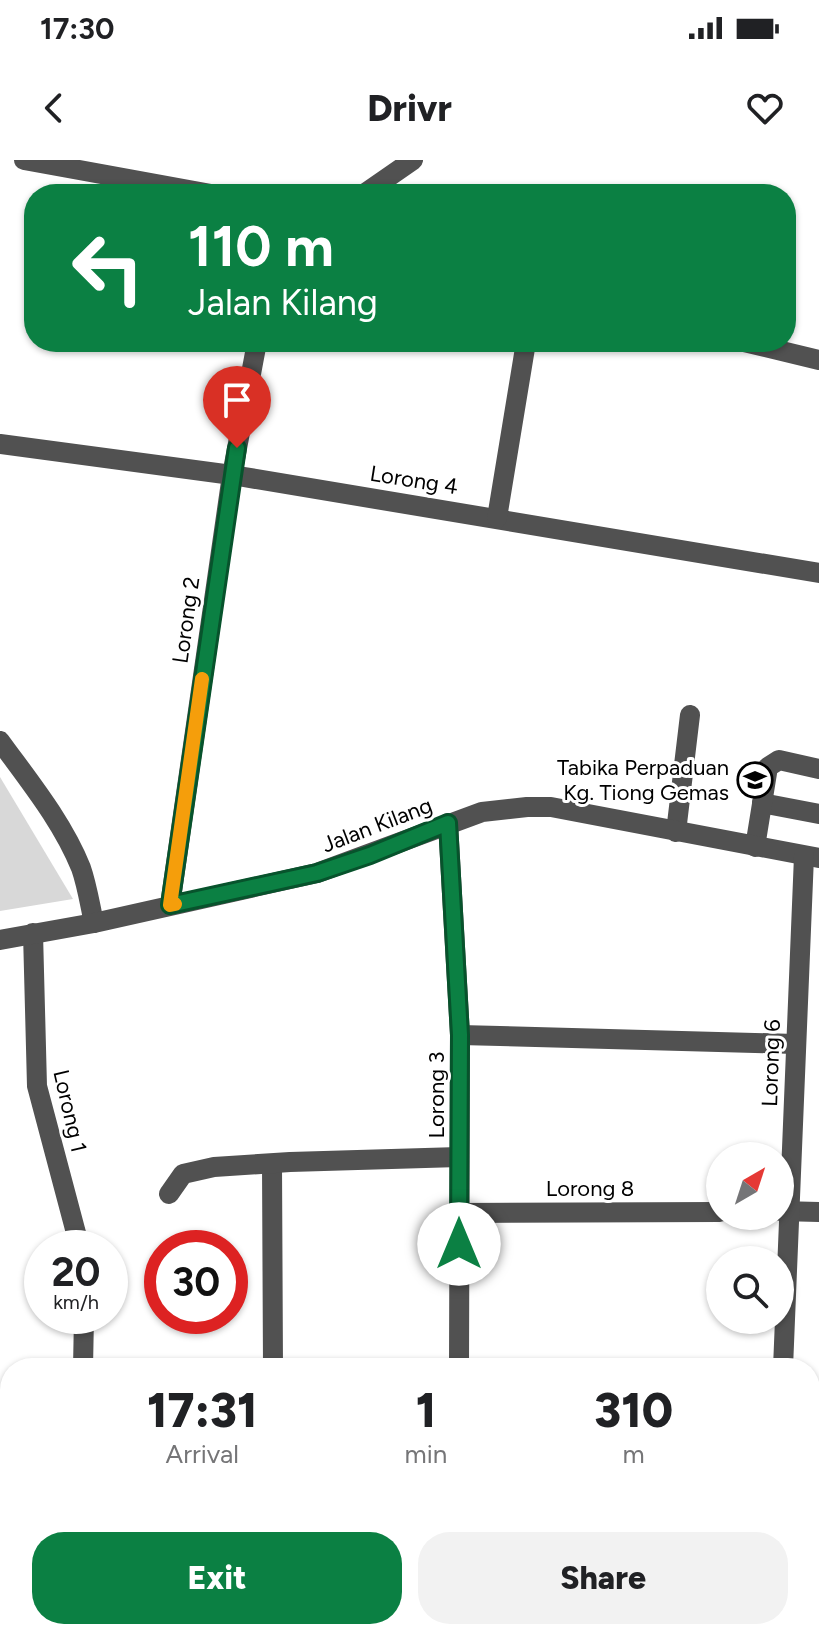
<!DOCTYPE html>
<html lang="en">
<head>
<meta charset="utf-8">
<style>
	:root { --surface:#fff; --page:#f2f2f2; --text:#202124; --muted:#757577; --accent:#0b8043 }
	body { margin:0; font-family:Figtree,sans-serif; background:var(--page); color:var(--text); height:100vh; display:flex; flex-direction:column; font-size:30px; white-space:nowrap }
	* { box-sizing:border-box; margin:0 }
	p { font-size:26px; color:var(--muted) }
	.icon { flex:none; width:44px; height:44px; fill:none; stroke:currentColor; stroke-width:2; stroke-linecap:round; stroke-linejoin:round }
	.map { position:relative; flex:1; overflow:hidden }
	.sheet { position:absolute; left:0px; top:1198px; width:820px; height:282px; display:flex; flex-direction:column; background:var(--surface); border-radius:32px 32px 0 0; box-shadow:0 2px 6px #0004 }
	.sheet>* { flex:none }
	.banner { position:absolute; left:24px; top:24px; width:772px; height:168px; border-radius:32px; box-shadow:0 2px 6px #0004; background:#0b8043; color:#fff; overflow:hidden }
	.needle { width:52px; rotate:39deg }
	.controls { position:absolute; left:706px; top:982px; display:grid; gap:16px }
	.controls a { display:grid; place-items:center; width:88px; height:88px; border-radius:50%; background:var(--surface); box-shadow:0 2px 6px #0004; font-size:40px }
	.speed { position:absolute; left:24px; top:1070px; display:flex; gap:16px; font-size:40px; font-weight:700; text-align:center }
	.speed>* { display:grid; place-content:center; width:104px; height:104px; border-radius:50%; background:var(--surface); box-shadow:0 2px 6px #0004; line-height:1 }
	.speed small { font-size:20px; font-weight:400 }
	.speed .limit { border:12px solid #d22; background:#fff; color:#111 }
	.pin { position:absolute; display:grid; place-items:center; width:68px; height:68px; color:#fff; margin:-82px -34px; border-radius:50% 50% 50% 0; rotate:-45deg; box-shadow:0 0 8px #0007 }
	.pin .icon { rotate:45deg }
	.me { position:absolute; width:88px; margin:-44px; rotate:0deg; stroke-linejoin:round; filter:drop-shadow(0 0 6px #0008) }
	.turn { display:flex; align-items:center; gap:28px; height:168px; padding:0 32px; font-size:36px }
	.turn .icon { width:104px; height:104px; stroke-width:2.5 }
	.turn b { display:block; font-size:56px; line-height:68px }
	.eta { display:flex; justify-content:space-evenly; align-items:center; height:136px; text-align:center }
	.eta b { font-size:48px; font-weight:800; line-height:56px }
	.primary-button { display:flex; gap:16px; margin-top:auto; padding:16px 32px }
	.primary-button a { flex:1; height:92px; border-radius:32px; background:var(--accent); color:#fff; font-size:32px; font-weight:800; line-height:92px; text-align:center }
	.primary-button a+a { background:var(--page); color:var(--text) }
	.status { display:flex; justify-content:space-between; align-items:center; height:56px; padding:0 40px; background:var(--surface); direction:ltr }
	.status svg { height:22px; fill:currentColor }
	header { display:flex; justify-content:space-between; align-items:center; height:104px; padding:0 32px; background:var(--surface); font-size:36px; font-weight:800 }
	.map>svg:first-child { display:block }
	.green { fill:#d8d8d8 }
	.water { fill:#9f9f9f }
	.lines { fill:none; stroke-linecap:round; stroke-linejoin:round }
	.minor { stroke:#515151; stroke-width:20 }
	.route-casing { stroke:#07532c; stroke-width:20 }
	.route { stroke:#0b8043; stroke-width:14 }
	.slow { stroke:#f59e0b; stroke-width:14 }
	.labels { text-anchor:middle; dominant-baseline:central; stroke-width:6; stroke-linejoin:round; paint-order:stroke }
	.street-label { font-size:22px; fill:#000; stroke:#fff }
	.poi-label { font-size:22px; fill:#000; stroke:#fff; text-anchor:end }
</style>
</head>
<body>
<div class="status"><b>17:30</b><svg viewBox="0 0 49 12"><path d="M0 12V9h3v3zM5 12V6h3v6zM10 12V3h3v9zM15 12V0h3v12zM26 1h20v11H26zM47 4h2v5h-2z"/></svg></div>
<header><svg class="icon" aria-label="back" viewBox="0 0 24 24"><path d="M15 5l-7 7 7 7"/></svg>Drivr<svg class="icon" aria-label="heart" viewBox="0 0 24 24"><path d="M12 20l-8-8c-3-5 5-10 8-4 3-6 11-1 8 4z"/></svg></header>
<div class="map">
<svg width="819" height="1479" viewBox="0 0 819 1479">
	<rect width="100%" height="100%" fill="#fff"/>
	<polygon class="green" points="0,617 73,739 0,751"/>
	<g class="water">
		<polygon points="0,1318 10,1323 10,1418 0,1411"/>
		<polygon points="101,1470 279,1470 296,1479 117,1479"/>
	</g>
	<g class="lines">
		<g class="minor">
			<polyline points="24,0 211,34"/>
			<polyline points="364,34 413,0"/>
			<polyline points="744,182 819,200"/>
			<polyline points="0,284 232,315 819,413"/>
			<polyline points="497,358 526,182"/>
			<path d="M0,581C29,621 62,661 81,708C87,725 90,745 94,763"/>
			<polyline points="762,643 819,654"/>
			<polyline points="448,663 460,875 459,1208"/>
			<polyline points="676,672 690,555"/>
			<polyline points="755,687 768,607 779,600 819,609"/>
			<polyline points="170,745 232,315 257,182"/>
			<polyline points="33,773 37,926 80,1088"/>
			<polyline points="0,780 94,763 317,713 482,652 527,647 551,647 819,698"/>
			<polyline points="460,875 795,884"/>
			<polyline points="272,1004 273,1208"/>
			<polyline points="169,1034 183,1014 214,1007 290,1002 459,997"/>
			<polyline points="780,1051 819,1052"/>
			<polyline points="459,1053 720,1052"/>
			<polyline points="83,1208 84,1156"/>
			<polyline points="783,1208 804,696"/>
			<polyline points="810,1232 819,1232"/>
			<polyline points="810,1402 819,1402"/>
		</g>
	</g>
	<g class="lines">
		<defs>
			<polyline id="route" points="237,288 170,745 317,713 370,695 448,663 460,875 459,1084"/>
		</defs>
		<use href="#route" class="route-casing"/>
		<use href="#route" class="route"/>
		<polyline class="slow" points="175,744 170,745 202,519"/>
	</g>
	<defs>
		<symbol id="school-ring" viewBox="-11 -11 22 22"><circle r="9.5" fill="#fff" stroke="#000" stroke-width="1.5"/><path d="M0-5L7-2L0 1L-7-2ZM-4 1L0 2.5L4 1V4Q0 6-4 4Z" fill="#000"/></symbol>
	</defs>
	<g fill-rule="evenodd">
		<use href="#school-ring" x="735" y="600" width="40" height="40"/>
	</g>
	<g class="labels">
		<g class="street-label">
			<text transform="translate(414 320) rotate(9)">Lorong 4</text>
			<text transform="translate(186 460) rotate(-82)">Lorong 2</text>
			<text transform="translate(377 665) rotate(-21)">Jalan Kilang</text>
			<text transform="translate(771 903) rotate(-88)">Lorong 6</text>
			<text transform="translate(436 935) rotate(-90)">Lorong 3</text>
			<text transform="translate(70 951) rotate(77)">Lorong 1</text>
			<text x="590" y="1028">Lorong 8</text>
		</g>
		<g class="poi-label">
			<text x="729" y="607">Tabika Perpaduan<tspan x="729" dy="25">Kg. Tiong Gemas</tspan></text>
		</g>
	</g>
</svg>
<div class="controls">
<a><svg class="needle" viewBox="-14 -14 28 28"><path d="M0-13l5 13h-10z" fill="#e53935"/><path d="M0 13l5-13h-10z" fill="#757577"/></svg></a>
<a><svg class="icon" aria-label="search" viewBox="0 0 24 24"><circle cx="10" cy="10" r="6"/><path d="M15 15l6 6"/></svg></a>
</div>
<div class="speed"><div>20<small>km/h</small></div><div class="limit">30</div></div>
<div class="pin" style="left:237px;top:288px;background:#d93025"><svg class="icon" aria-label="arrive" viewBox="0 0 24 24"><path d="M6 21V4h12l-3 4 3 4H6"/></svg></div>
<svg class="me" style="left:459px;top:1084px" viewBox="-20 -20 40 40"><circle r="19" fill="#fff"/><path d="M0-13L10 11 0 6-10 11z" fill="#0b8043"/></svg>
<div class="banner">
<div class="turn"><svg class="icon" aria-label="left" viewBox="0 0 24 24"><path d="M17 20v-9H6M10 6l-5 5 5 5"/></svg><div><b>110 m</b>Jalan Kilang</div></div>
</div>
<section class="sheet">
<div class="eta">
<div><b>17:31</b><p>Arrival</p></div>
<div><b>1</b><p>min</p></div>
<div><b>310</b><p>m</p></div>
</div>
<div class="primary-button"><a>Exit</a><a>Share</a></div>
</section>
</div>
</body>
</html>
